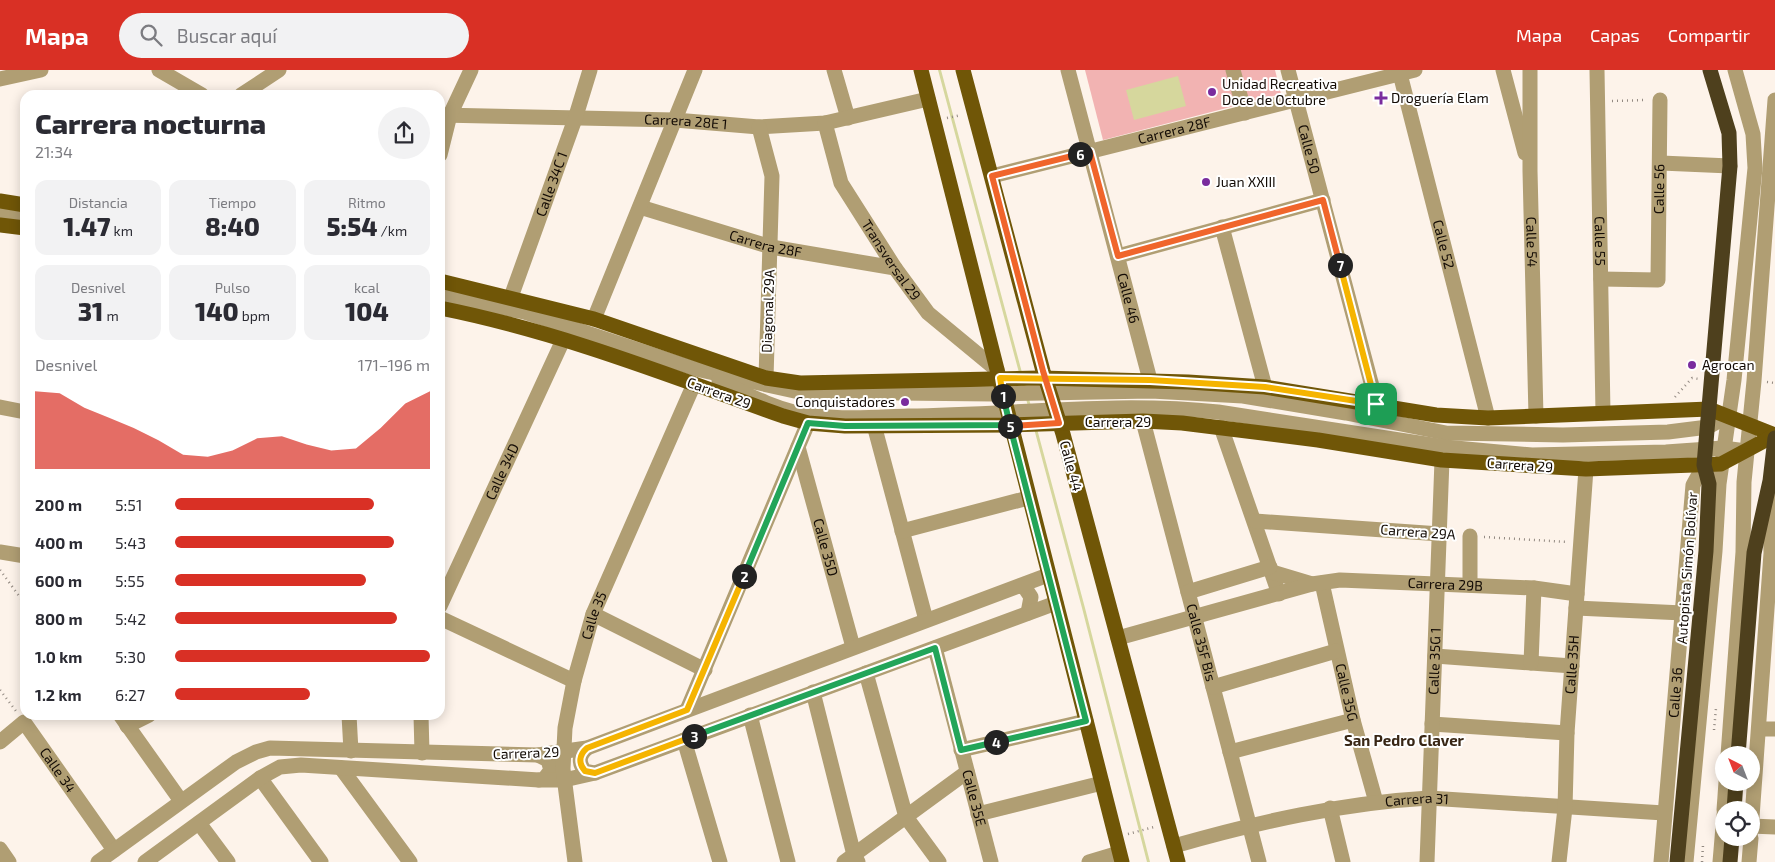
<!DOCTYPE html>
<html lang="es">
<head>
<meta charset="utf-8">
<style>
  body { margin:0; font-family:"Exo 2",sans-serif; background:#f2f2f3; color:#2b2b33; height:100vh; display:flex; flex-direction:column; font-size:19px; white-space:nowrap }
  * { box-sizing:border-box; margin:0 }
  p { font-size:16px; color:#7c7c81 }
  .icon { flex:none; width:28px; height:28px; fill:none; stroke:currentColor; stroke-width:2; stroke-linecap:round; stroke-linejoin:round }
  .map { position:relative; flex:1; overflow:hidden }
  .drawer { position:absolute; left:20px; top:20px; width:425px; height:630px; display:flex; flex-direction:column; background:#fff; border-radius:15px; box-shadow:0 2px 12px #0003 }
  .drawer>* { flex:none }
  .needle { width:32px; rotate:318deg }
  .fabs { position:absolute; left:1715px; top:676px; display:grid; gap:10px }
  .fabs a { display:grid; place-items:center; width:45px; height:45px; border-radius:50%; background:#fff; box-shadow:0 2px 12px #0003; font-size:25px }
  .pin { position:absolute; display:grid; place-items:center; width:42px; height:42px; color:#fff; margin:-21px; border-radius:10px; box-shadow:0 2px 8px #0006 }
  .km { position:absolute; width:25px; height:25px; margin:-12px; border-radius:50%; background:#222; color:#fff; font-size:14px; line-height:25px; text-align:center }
  .round { display:grid; place-items:center; flex:none; width:52px; height:52px; border-radius:26px; background:#f2f2f3 }
  .head { display:flex; align-items:center; justify-content:space-between; height:85px; padding:0 15px }
  h1 { font-size:28px; font-weight:800; line-height:38px }
  .metrics { display:grid; grid-template-columns:repeat(3,1fr); gap:8px; height:85px; padding:5px 15px }
  .metrics div { display:grid; align-content:center; border-radius:12px; background:#f2f2f3; text-align:center }
  .metrics b { font-size:25px; font-weight:800 }
  .metrics small { font-size:14px; font-weight:400 }
  .metrics p { font-size:14px }
  .chart { height:140px; padding:10px 15px }
  .chart p { display:flex; justify-content:space-between }
  .chart svg { width:100%; height:90px; margin-top:5px; fill:#d93025; opacity:.7 }
  ul { padding:0 15px; list-style:none; font-size:16px }
  li { display:grid; grid-template-columns:80px 60px 1fr; align-items:center; height:38px }
  li i { height:12px; border-radius:6px; background:#d93025 }
  header { display:flex; align-items:center; gap:30px; box-sizing:border-box; height:70px; padding:0 25px; background:#d93025; color:#fff }
  header strong { font-size:24px }
  nav { display:flex; gap:28px; margin-inline-start:auto; font-size:18px }
  .search { width:350px; height:45px; background:#f2f2f3; display:flex; align-items:center; gap:12px; box-sizing:border-box; padding:0 18px; border-radius:28px; color:#7c7c81; font-size:19px }
  .map>svg:first-child { display:block }
</style>
</head>
<body>
<header>
<strong>Mapa</strong>
<div class="search"><svg class="icon" aria-label="search" viewBox="0 0 24 24"><circle cx="10" cy="10" r="6"/><path d="M15 15l6 6"/></svg>Buscar aquí</div>
<nav><a>Mapa</a><a>Capas</a><a>Compartir</a></nav>
</header>
<div class="map">
<svg width="1775" height="792" viewBox="0 0 1775 792">
  <rect width="100%" height="100%" fill="#fdf3ea"/>
  <polygon fill="#f2b3b2" points="1085,0 1275,0 1281,24 1103,70"/>
  <g fill="#d6d79d">
    <polygon points="938,0 941,0 1085,538 1150,792 1147,792 1082,538"/>
    <polygon points="1178,6 1186,36 1134,50 1126,20"/>
  </g>
  <g fill="none" stroke-linecap="round" stroke-linejoin="round">
    <g stroke="#928981" stroke-width="2.5" stroke-dasharray="1 4" stroke-linecap="butt">
      <polyline points="1612,31 1646,30"/>
      <polyline points="947,48 961,45"/>
      <polyline points="1767,312 1775,313"/>
      <polyline points="1675,327 1692,308 1699,309"/>
      <polyline points="1484,467 1568,472"/>
      <polyline points="0,500 25,534"/>
      <polyline points="0,620 16,641"/>
      <polyline points="1714,660 1716,638"/>
      <polyline points="1128,764 1154,757"/>
      <polyline points="1702,792 1703,775"/>
    </g>
    <g stroke="#b09e73" stroke-width="15">
      <polyline points="159,0 202,25"/>
      <polyline points="834,0 848,48"/>
      <path id="s1" d="M 1068,0 L 1150,310"/>
      <polyline points="1233,0 1245,43"/>
      <path id="s2" d="M 1288,0 L 1377,335"/>
      <path id="s3" d="M 1399,0 L 1488,348"/>
      <polyline points="1503,0 1525,83"/>
      <path id="s4" d="M 1530,0 L 1530,101 L 1536,346"/>
      <path id="s5" d="M 1597,0 L 1603,343"/>
      <polyline points="0,9 41,0"/>
      <polyline points="241,25 279,0"/>
      <path id="s6" d="M 440,45 L 675,50 L 759,57 L 825,53 L 928,29"/>
      <path id="s7" d="M 825,53 L 841,113 L 895,198 L 928,243 L 997,300"/>
      <polyline points="759,57 772,106 766,308"/>
      <polyline points="440,85 450,45 471,0"/>
      <polyline points="1661,93 1730,96"/>
      <path id="s8" d="M 992,106 L 1415,0"/>
      <path id="s9" d="M 640,137 L 771,177 L 895,198"/>
      <polyline points="0,145 25,148"/>
      <polyline points="1222,157 1265,317"/>
      <polyline points="1118,186 1323,130"/>
      <path id="s10" d="M 1601,209 L 1658,210 L 1660,30"/>
      <polyline points="440,225 524,242 696,299 799,322 993,324 1151,321 1243,326 1346,343 1446,363 1563,365 1668,362 1708,357 1728,346"/>
      <path id="s11" d="M 511,227 L 575,49 L 590,0"/>
      <polyline points="594,249 695,0"/>
      <path d="M 719,310 C 749,326 783,343 817,346 C 847,350 878,347 908,346 C 1011,345 1115,331 1218,342 L 1445,377 L 1532,385 L 1666,382 L 1723,378 L 1746,381"/>
      <polyline points="0,337 25,342"/>
      <path id="s12" d="M 1143,351 L 1259,792"/>
      <polyline points="874,355 926,550"/>
      <polyline points="1221,357 1279,524"/>
      <path id="s13" d="M 798,377 L 853,577"/>
      <polyline points="1255,451 1440,464"/>
      <polyline points="902,461 1028,428"/>
      <polyline points="0,482 25,486"/>
      <polyline points="1272,502 1312,514"/>
      <path id="s14" d="M 1322,513 L 1353,650 L 1376,732"/>
      <polyline points="1470,515 1470,466"/>
      <polyline points="1020,516 1025,518 1031,527 1028,543"/>
      <polyline points="1188,522 1270,497"/>
      <path id="s15" d="M 440,536 L 564,268"/>
      <polyline points="1576,538 1683,543"/>
      <polyline points="593,544 705,600"/>
      <polyline points="440,548 574,611"/>
      <path id="s16" d="M 1118,568 L 1312,514 L 1340,510 L 1534,518 L 1577,524"/>
      <path id="s17" d="M 935,578 L 991,792"/>
      <polyline points="1435,586 1572,596"/>
      <polyline points="1531,593 1534,518"/>
      <polyline points="866,603 906,747 939,792"/>
      <polyline points="1213,617 1336,581"/>
      <polyline points="813,622 854,785 858,792"/>
      <polyline points="687,640 808,353"/>
      <polyline points="120,645 181,731"/>
      <polyline points="349,645 351,681"/>
      <polyline points="421,645 422,683"/>
      <polyline points="750,645 788,792"/>
      <polyline points="1432,654 1567,663"/>
      <polyline points="127,656 149,645"/>
      <polyline points="1759,659 1775,659"/>
      <polyline points="684,670 720,792"/>
      <path id="s18" d="M 0,672 L 24,652 L 114,780"/>
      <path d="M 587,678 C 579,685 578,693 585,701 L 595,703"/>
      <polyline points="961,680 1086,651"/>
      <polyline points="1230,682 1353,650"/>
      <polyline points="538,685 548,690 551,700 544,709 539,710"/>
      <polyline points="1728,685 1743,482 1744,412 1754,311 1775,30"/>
      <polyline points="341,698 410,792"/>
      <polyline points="260,708 321,792"/>
      <polyline points="1330,738 1343,792"/>
      <polyline points="1724,740 1726,712"/>
      <polyline points="978,744 1102,713"/>
      <polyline points="199,753 228,792"/>
      <polyline points="1751,756 1775,757"/>
      <polyline points="1751,761 1771,483 1770,423"/>
      <path id="s19" d="M 1174,776 C 1258,752 1342,733 1429,728 L 1664,743"/>
      <polyline points="0,779 9,792"/>
      <polyline points="98,792 236,692 256,682 270,678 538,685 587,678 1048,505"/>
      <polyline points="145,792 260,708 280,697 301,695 539,710 564,710 595,703 1056,533"/>
      <path id="s20" d="M 575,792 L 563,699 L 565,658 L 574,611 L 593,544 L 694,314"/>
      <polyline points="844,792 967,702"/>
      <polyline points="1089,792 1119,783"/>
      <path id="s21" d="M 1427,792 L 1442,390"/>
      <path id="s22" d="M 1559,792 L 1565,738 L 1567,663 L 1586,399"/>
      <path id="s23" d="M 1661,792 L 1693,415 L 1704,395"/>
      <polyline points="1686,792 1715,481 1719,414 1734,310 1755,98 1753,64 1735,0"/>
      <polyline points="1720,792 1724,745"/>
      <polyline points="1749,792 1751,768"/>
    </g>
    <g stroke="#705607" stroke-width="15">
      <polyline points="921,0 1122,792"/>
      <polyline points="963,0 1043,301 1063,364 1178,792"/>
      <polyline points="0,131 25,135"/>
      <polyline points="0,155 25,158"/>
      <polyline points="440,211 594,249 766,308 800,313 1040,308 1188,312 1265,317 1436,345 1488,348 1709,339 1775,365"/>
      <path d="M 440,238 C 560,262 668,305 783,346 L 808,353 L 845,356 L 1010,355 L 1143,351 L 1182,353 L 1318,370 L 1442,390 L 1586,399 L 1721,394 L 1775,365"/>
    </g>
    <g stroke="#4e401d" stroke-width="15">
      <polyline points="1738,685 1754,483 1770,411 1775,368"/>
      <polyline points="1734,740 1736,712"/>
      <polyline points="1677,792 1706,481 1709,414 1704,395 1730,96 1729,63 1710,0"/>
      <polyline points="1730,792 1732,768"/>
    </g>
  </g>
  <g fill="none" stroke-linecap="round" stroke-linejoin="round">
    <g stroke="#fff" stroke-width="10">
      <polyline id="split-1" points="1003,326 1000,308 1150,310 1265,317 1376,334"/>
    </g>
    <g stroke="#fff" stroke-width="10">
      <polyline id="split-2" points="744,506 808,353 845,356 1010,355 1003,326"/>
    </g>
    <g stroke="#fff" stroke-width="10">
      <path id="split-3" d="M 694,666 L 595,703 L 585,701 C 578,693 579,685 587,678 L 687,640 L 744,506"/>
    </g>
    <g stroke="#fff" stroke-width="10">
      <polyline id="split-4" points="694,666 935,578 961,680 996,672"/>
    </g>
    <g stroke="#fff" stroke-width="10">
      <polyline id="split-5" points="996,672 1086,651 1010,356"/>
    </g>
    <g stroke="#fff" stroke-width="10">
      <polyline id="split-6" points="1010,356 1059,353 1043,301 992,106 1080,84"/>
    </g>
    <g stroke="#fff" stroke-width="10">
      <polyline id="split-7" points="1080,84 1090,82 1118,186 1323,130 1340,195"/>
    </g>
    <g stroke="#fff" stroke-width="10">
      <polyline id="split-8" points="1340,195 1376,334"/>
    </g>
    <use href="#split-1" stroke="#f5b400" stroke-width="6"/>
    <use href="#split-2" stroke="#22a559" stroke-width="6"/>
    <use href="#split-3" stroke="#f5b400" stroke-width="6"/>
    <use href="#split-4" stroke="#22a559" stroke-width="6"/>
    <use href="#split-5" stroke="#22a559" stroke-width="6"/>
    <use href="#split-6" stroke="#f0652b" stroke-width="6"/>
    <use href="#split-7" stroke="#f0652b" stroke-width="6"/>
    <use href="#split-8" stroke="#f5b400" stroke-width="6"/>
  </g>
  <g fill="#7a2c9e" stroke="#fff" stroke-width="2">
    <circle cx="1212" cy="22" r="5"/>
    <path d="M1378.5 20.5h5v5h5v5h-5v5h-5v-5h-5v-5h5z"/>
    <circle cx="1206" cy="112" r="5"/>
    <circle cx="1692" cy="295" r="5"/>
    <circle cx="905" cy="332" r="5"/>
  </g>
  <g text-anchor="middle" stroke-width="4" stroke-linejoin="round" paint-order="stroke">
    <g font-size="14" fill="#130b05" stroke="#fff" text-anchor="start">
      <text x="1222" y="19">Unidad Recreativa<tspan x="1222" dy="16">Doce de Octubre</tspan></text>
      <text x="1391" y="33">Droguería Elam</text>
      <text x="1216" y="117">Juan XXIII</text>
      <text x="1702" y="300">Agrocan</text>
      <text x="895" y="337" text-anchor="end">Conquistadores</text>
    </g>
    <g font-size="14" fill="#130b05" stroke="#fff">
      <text dy="5" stroke="none"><textPath href="#s6" startOffset="246">Carrera 28E 1</textPath></text>
      <text dy="5" stroke="none"><textPath href="#s8" startOffset="188">Carrera 28F</textPath></text>
      <text dy="5" stroke="none"><textPath href="#s2" startOffset="82">Calle 50</textPath></text>
      <text dy="5" stroke="none"><textPath href="#s11" startOffset="120">Calle 34C 1</textPath></text>
      <text dy="5" stroke="none"><textPath href="#s10" startOffset="148">Calle 56</textPath></text>
      <text dy="5" stroke="none"><textPath href="#s5" startOffset="171">Calle 55</textPath></text>
      <text dy="5" stroke="none"><textPath href="#s9" startOffset="131">Carrera 28F</textPath></text>
      <text dy="5" stroke="none"><textPath href="#s4" startOffset="172">Calle 54</textPath></text>
      <text dy="5" stroke="none"><textPath href="#s3" startOffset="180">Calle 52</textPath></text>
      <text dy="5" stroke="none"><textPath href="#s7" startOffset="154">Transversal 29</textPath></text>
      <text dy="5" stroke="none"><textPath href="#s1" startOffset="236">Calle 46</textPath></text>
      <text transform="translate(768 241) rotate(-88)" y="5">Diagonal 29A</text>
      <text transform="translate(719 323) rotate(20)" y="5">Carrera 29</text>
      <text x="1118" y="357">Carrera 29</text>
      <text transform="translate(1520 395) rotate(4)" y="5">Carrera 29</text>
      <text transform="translate(1071 396) rotate(75)" y="5">Calle 44</text>
      <text dy="5" stroke="none"><textPath href="#s15" startOffset="148">Calle 34D</textPath></text>
      <text transform="translate(1418 462) rotate(4)" y="5">Carrera 29A</text>
      <text dy="5" stroke="none"><textPath href="#s13" startOffset="104">Calle 35D</textPath></text>
      <text transform="translate(1687 498) rotate(-86)" y="5">Autopista Simón Bolívar</text>
      <text dy="5" stroke="none"><textPath href="#s16" startOffset="335">Carrera 29B</textPath></text>
      <text dy="5" stroke="none"><textPath href="#s20" startOffset="251">Calle 35</textPath></text>
      <text dy="5" stroke="none"><textPath href="#s12" startOffset="229">Calle 35F Bis</textPath></text>
      <text dy="5" stroke="none"><textPath href="#s21" startOffset="201">Calle 35G 1</textPath></text>
      <text dy="5" stroke="none"><textPath href="#s22" startOffset="198">Calle 35H</textPath></text>
      <text dy="5" stroke="none"><textPath href="#s23" startOffset="170">Calle 36</textPath></text>
      <text dy="5" stroke="none"><textPath href="#s14" startOffset="112">Calle 35G</textPath></text>
      <text transform="translate(526 683) rotate(-2)" y="5">Carrera 29</text>
      <text dy="5" stroke="none"><textPath href="#s18" startOffset="90">Calle 34</textPath></text>
      <text dy="5" stroke="none"><textPath href="#s17" startOffset="155">Calle 35E</textPath></text>
      <text dy="5" stroke="none"><textPath href="#s19" startOffset="248">Carrera 31</textPath></text>
    </g>
    <g font-size="15" font-weight="bold" fill="#382615" stroke="#fff">
      <text x="1404" y="676">San Pedro Claver</text>
    </g>
  </g>
</svg>
<div class="fabs">
<a><svg class="needle" viewBox="-14 -14 28 28"><path d="M0-13l5 13h-10z" fill="#e53935"/><path d="M0 13l5-13h-10z" fill="#7c7c81"/></svg></a>
<a><svg class="icon" aria-label="locate" viewBox="0 0 24 24"><circle cx="12" cy="12" r="6"/><path d="M12 2v4M12 18v4M2 12h4M18 12h4"/></svg></a>
</div>
<div class="pin" style="left:1376px;top:334px;background:#1e9e55"><svg class="icon" aria-label="arrive" viewBox="0 0 24 24"><path d="M6 21V4h12l-3 4 3 4H6"/></svg></div>
<b class="km" style="left:1003px;top:326px">1</b>
<b class="km" style="left:744px;top:506px">2</b>
<b class="km" style="left:694px;top:666px">3</b>
<b class="km" style="left:996px;top:672px">4</b>
<b class="km" style="left:1010px;top:356px">5</b>
<b class="km" style="left:1080px;top:84px">6</b>
<b class="km" style="left:1340px;top:195px">7</b>
<section class="drawer">
<div class="head"><div><h1>Carrera nocturna</h1><p>21:34</p></div><a class="round"><svg class="icon" aria-label="share" viewBox="0 0 24 24"><path d="M12 15V3M7 8l5-5 5 5M5 13v7h14v-7"/></svg></a></div>
<div class="metrics">
<div><p>Distancia</p><b>1.47<small> km</small></b></div>
<div><p>Tiempo</p><b>8:40</b></div>
<div><p>Ritmo</p><b>5:54<small> /km</small></b></div>
</div>
<div class="metrics">
<div><p>Desnivel</p><b>31<small> m</small></b></div>
<div><p>Pulso</p><b>140<small> bpm</small></b></div>
<div><p>kcal</p><b>104</b></div>
</div>
<div class="chart"><p><span>Desnivel</span>171–196 m</p>
<svg viewBox="0 0 160 44" preserveAspectRatio="none"><path d="M0 44V6L10 7L20 14L30 19L40 24L50 30L60 37L70 38L80 35L90 29L100 28L110 32L120 35L130 34L140 24L150 12L160 6V44z"/></svg>
</div>
<ul>
<li><b>200 m</b>5:51<i style="width:78%"></i></li>
<li><b>400 m</b>5:43<i style="width:86%"></i></li>
<li><b>600 m</b>5:55<i style="width:75%"></i></li>
<li><b>800 m</b>5:42<i style="width:87%"></i></li>
<li><b>1.0 km</b>5:30<i style="width:100%"></i></li>
<li><b>1.2 km</b>6:27<i style="width:53%"></i></li>
</ul>
</section>
</div>
</body>
</html>
